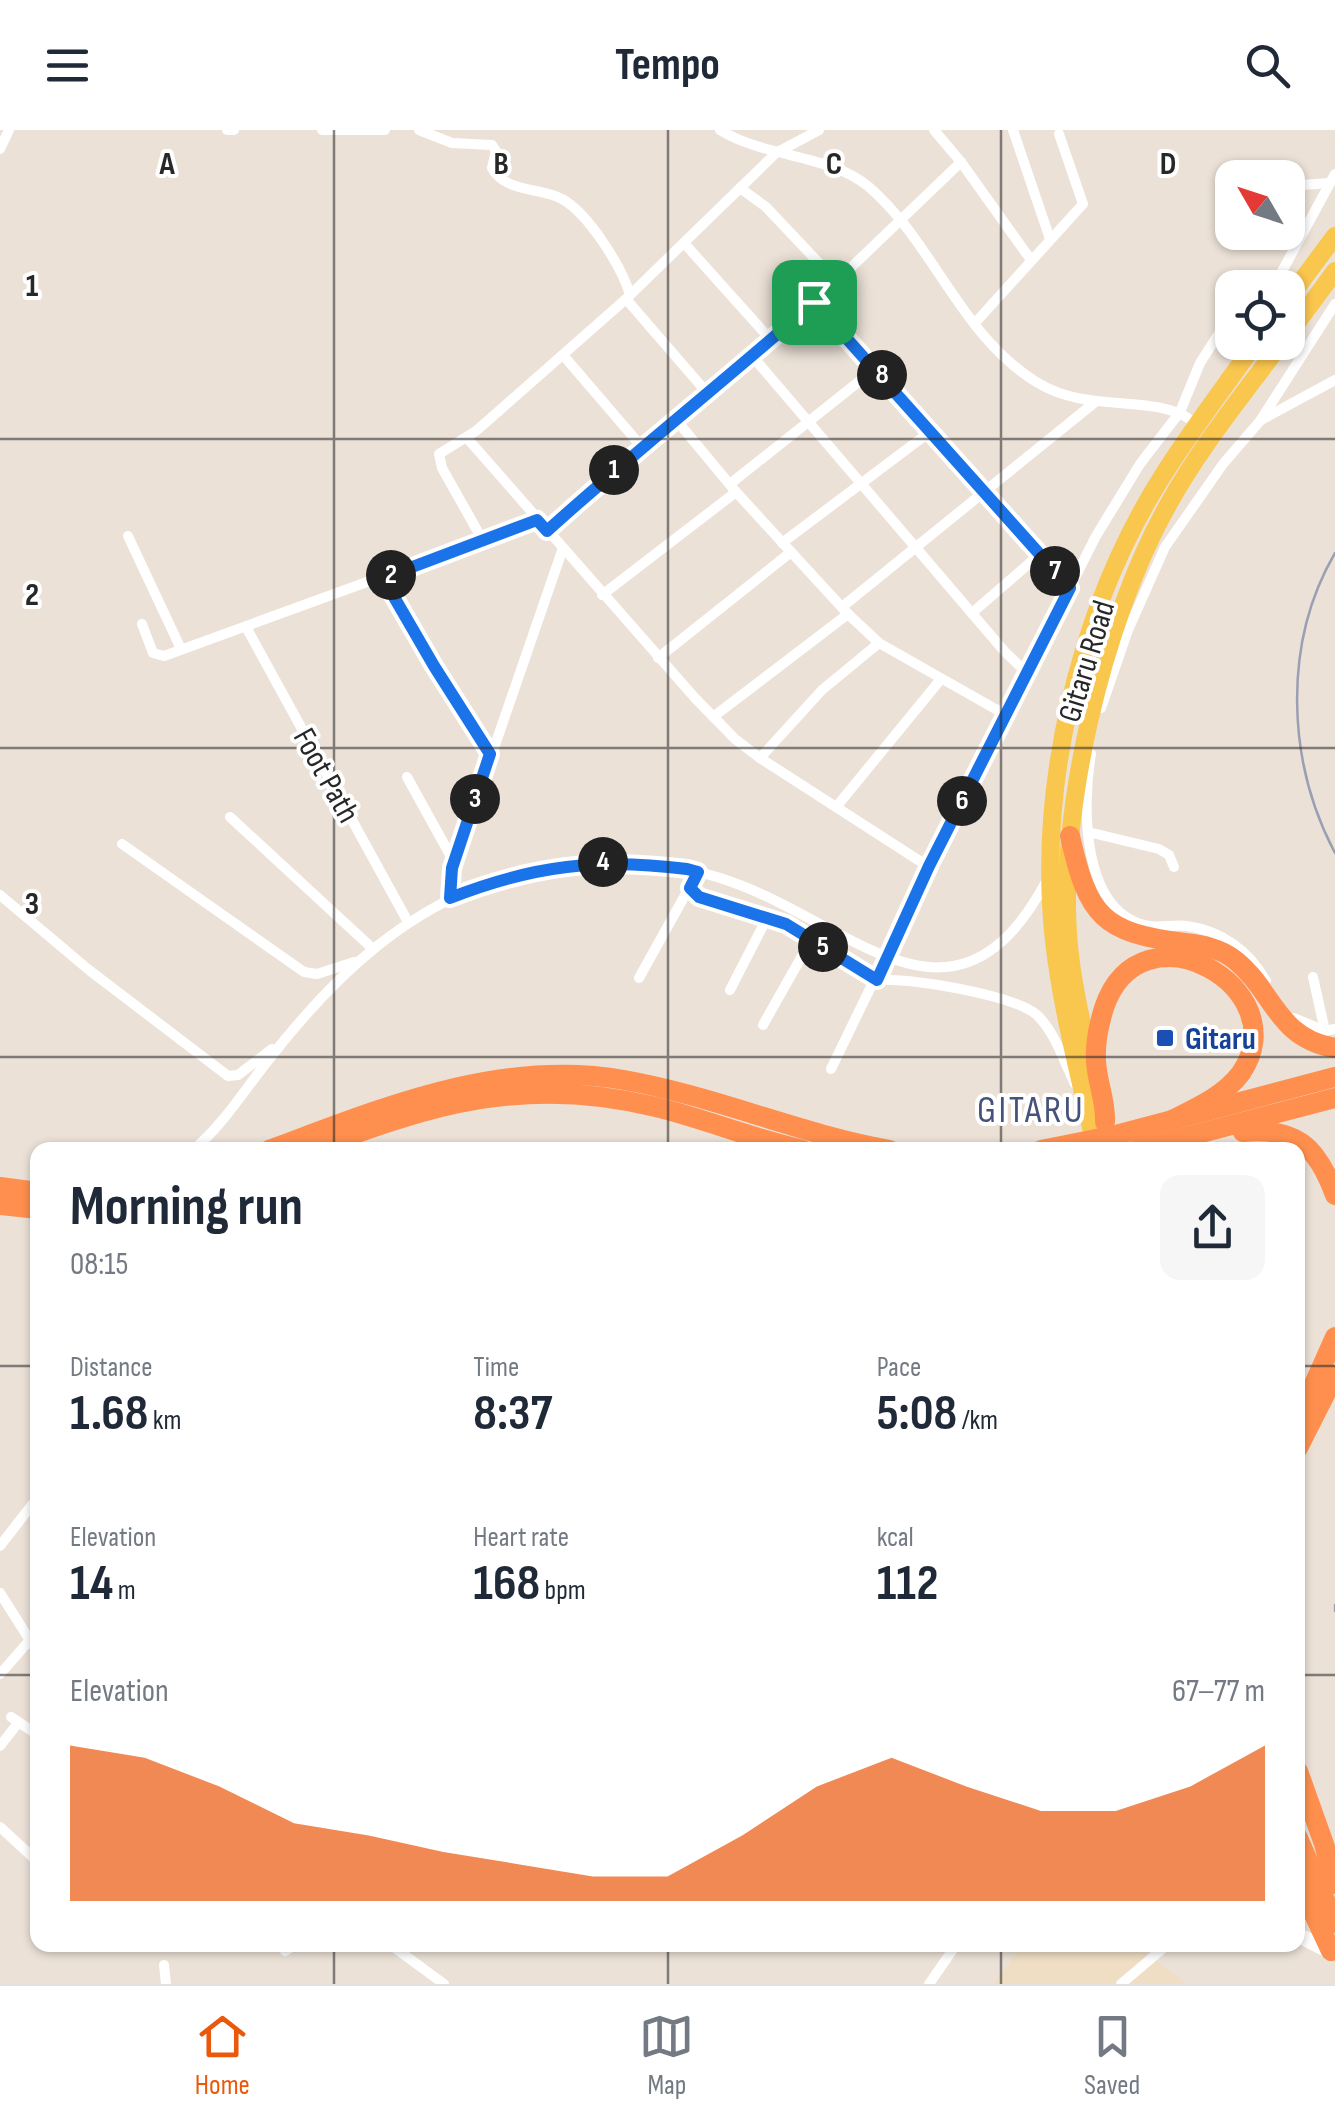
<!DOCTYPE html>
<html lang="en">
<head>
<meta charset="utf-8">
<style>
  body { margin:0; font-family:"Sofia Sans Condensed",sans-serif; background:#f6f6f7; color:#1f2937; height:100vh; display:flex; flex-direction:column; font-size:38px; white-space:nowrap }
  * { box-sizing:border-box; margin:0 }
  p { font-size:32px; color:#747a83 }
  .icon { flex:none; width:55px; height:55px; fill:none; stroke:currentColor; stroke-width:2; stroke-linecap:round; stroke-linejoin:round }
  .map { position:relative; flex:1; overflow:hidden }
  .panel { position:absolute; left:30px; top:1012px; width:1275px; height:810px; display:flex; flex-direction:column; background:#fff; border-radius:20px; box-shadow:0 2px 8px #0004 }
  .panel>* { flex:none }
  .needle { width:65px; rotate:309deg }
  .tools { position:absolute; left:1215px; top:30px; display:grid; gap:20px }
  .tools a { display:grid; place-items:center; width:90px; height:90px; border-radius:20px; background:#fff; box-shadow:0 2px 8px #0004; font-size:50px }
  .pin { position:absolute; display:grid; place-items:center; width:85px; height:85px; color:#fff; margin:-42px; border-radius:20px; box-shadow:0 5px 15px #0006 }
  .km { position:absolute; width:50px; height:50px; margin:-25px; border-radius:50%; background:#222; color:#fff; font-size:28px; line-height:50px; text-align:center }
  .round { display:grid; place-items:center; flex:none; width:105px; height:105px; border-radius:20px; background:#f6f6f7 }
  .head { display:flex; align-items:center; justify-content:space-between; height:170px; padding:0 40px }
  h1 { font-size:55px; font-weight:700; line-height:75px }
  .figures { display:grid; grid-template-columns:repeat(3,1fr); gap:15px; height:170px; padding:10px 40px }
  .figures div { display:grid; align-content:center }
  .figures b { font-size:50px; font-weight:700 }
  .figures small { font-size:28px; font-weight:400 }
  .figures p { font-size:28px }
  .chart { height:280px; padding:20px 40px }
  .chart p { display:flex; justify-content:space-between }
  .chart svg { width:100%; height:180px; margin-top:10px; fill:#ea580c; opacity:.7 }
  header { display:flex; justify-content:space-between; align-items:center; height:130px; padding:0 40px; background:#fff; font-size:45px; font-weight:700 }
  .tabs { display:flex; justify-content:space-around; align-items:center; height:140px; border-top:2px solid #e0e1e3; background:#fff; font-size:28px; color:#747a83 }
  .tabs a { display:grid; justify-items:center; gap:5px }
  .tabs .active { color:#ea580c }
  .map>svg:first-child { display:block }
</style>
</head>
<body>
<header><svg class="icon" aria-label="menu" viewBox="0 0 24 24"><path d="M4 6h16M4 12h16M4 18h16"/></svg>Tempo<svg class="icon" aria-label="search" viewBox="0 0 24 24"><circle cx="10" cy="10" r="6"/><path d="M15 15l6 6"/></svg></header>
<div class="map">
<svg width="1335" height="1854" viewBox="0 0 1335 1854">
  <rect width="100%" height="100%" fill="#ebe1d7"/>
  <polygon fill="#efdec4" points="1022,1815 1135,1815 1187,1854 994,1854"/>
  <g fill="none" stroke-linecap="round" stroke-linejoin="round">
    <g stroke="#fff" stroke-width="10">
      <polyline points="227,0 234,0"/>
      <polyline points="322,0 385,0"/>
      <path d="M 419,0 L 452,13 L 492,15 L 496,21 L 492,38 C 506,63 540,57 562,69 C 588,83 622,137 630,165"/>
      <path d="M 720,0 C 765,28 830,24 869,57 C 934,113 961,207 1038,253 C 1089,284 1152,263 1191,290"/>
      <polyline points="934,0 961,32 1031,130"/>
      <polyline points="1013,0 1050,109"/>
      <polyline points="0,19 9,0"/>
      <polyline points="1288,56 1329,53"/>
      <polyline points="740,58 766,77 836,151"/>
      <polyline points="1228,60 1232,60"/>
      <polyline points="684,113 771,210"/>
      <polyline points="1273,158 1335,44"/>
      <polyline points="626,169 709,265"/>
      <polyline points="815,172 1070,459"/>
      <polyline points="975,193 1083,74 1059,4"/>
      <polyline points="563,225 641,316"/>
      <polyline points="753,227 1005,522 1027,543"/>
      <polyline points="1261,290 1335,250"/>
      <polyline points="677,291 736,362 848,484 879,513 1006,585"/>
      <polyline points="467,308 695,568 735,609 760,628 929,737"/>
      <polyline points="730,354 876,238"/>
      <polyline points="547,401 641,316 677,291 815,172 961,32"/>
      <polyline points="128,406 181,519"/>
      <polyline points="482,409 442,338 439,324 476,301 626,169 776,23 819,0"/>
      <polyline points="782,413 931,301"/>
      <polyline points="383,448 434,536 490,624"/>
      <polyline points="602,465 736,362"/>
      <polyline points="842,477 1094,273"/>
      <polyline points="972,483 1040,424"/>
      <polyline points="142,494 153,523 164,526 537,390"/>
      <polyline points="246,497 408,792"/>
      <polyline points="658,528 791,422"/>
      <polyline points="1101,578 1128,500 1165,417 1223,334 1260,291 1335,174"/>
      <polyline points="713,587 848,484"/>
      <path d="M 1091,624 C 1082,676 1081,784 1149,796 C 1161,798 1175,794 1187,796 C 1222,801 1249,821 1266,851"/>
      <polyline points="760,628 822,560 879,513"/>
      <polyline points="407,647 454,732"/>
      <polyline points="837,676 941,549"/>
      <polyline points="230,687 372,818"/>
      <polyline points="1088,702 1159,719 1169,725 1174,737"/>
      <polyline points="122,714 304,842 317,844 354,832"/>
      <path d="M 697,742 L 689,758 L 699,767 L 785,794 L 877,850 C 908,847 1014,865 1037,885 C 1055,902 1064,932 1075,954"/>
      <polyline points="0,765 89,840 228,946 238,945 272,919"/>
      <polyline points="450,769 453,737 563,418"/>
      <polyline points="1313,847 1325,901"/>
      <polyline points="639,848 689,758"/>
      <polyline points="730,860 767,788"/>
      <polyline points="1294,888 1325,901 1335,899"/>
      <polyline points="763,895 811,810"/>
      <polyline points="831,939 929,737 1096,406 1140,334 1180,282 1200,233 1232,183"/>
      <path d="M 193,1020 C 224,994 245,959 270,928 C 335,845 409,774 513,745 C 583,727 661,727 729,751 C 852,793 956,924 1048,748"/>
      <polyline points="0,1416 38,1367"/>
      <polyline points="0,1463 38,1523"/>
      <polyline points="0,1544 30,1510"/>
      <polyline points="11,1587 38,1605"/>
      <polyline points="0,1616 18,1593"/>
      <polyline points="0,1697 38,1732"/>
      <polyline points="391,1815 444,1854"/>
      <polyline points="285,1821 295,1815"/>
      <polyline points="164,1835 166,1854"/>
      <polyline points="929,1854 956,1815"/>
      <polyline points="1121,1854 1167,1815"/>
    </g>
    <polyline stroke="#fff" stroke-width="15" points="1298,1805 1331,1822"/>
    <g stroke="#f9c64e" stroke-width="18">
      <polyline points="1288,169 1335,106"/>
      <polyline points="1288,205 1335,141"/>
      <path d="M 1092,937 C 1083,900 1074,862 1070,825 C 1054,693 1103,490 1168,375 C 1200,317 1243,265 1282,212"/>
      <path d="M 1096,1020 C 1081,950 1062,882 1054,811 C 1037,658 1079,480 1160,350 C 1189,303 1224,258 1256,212"/>
    </g>
    <g stroke="#ff8f4e" stroke-width="20">
      <path d="M 1070,706 C 1088,786 1102,803 1185,813 C 1202,815 1220,818 1235,830 C 1274,861 1276,908 1335,918"/>
      <path d="M 1105,992 C 1106,971 1097,952 1096,931 C 1095,914 1099,894 1104,878 C 1141,768 1299,859 1241,943 C 1224,966 1196,978 1172,990"/>
      <path d="M 1243,1002 C 1296,997 1317,1016 1335,1065"/>
      <path d="M 269,1020 C 383,978 499,928 624,950 C 715,966 799,1004 890,1020"/>
      <path d="M 311,1020 C 431,974 526,945 656,977 C 705,989 753,1009 803,1020"/>
      <polyline points="1041,1020 1116,1005 1335,947"/>
      <polyline points="1136,1020 1335,968"/>
      <polyline points="0,1057 38,1062"/>
      <polyline points="0,1075 38,1079"/>
      <polyline points="1298,1290 1335,1207"/>
      <polyline points="1298,1318 1335,1245"/>
      <polyline points="1298,1641 1324,1714 1335,1754"/>
      <polyline points="1298,1708 1335,1793"/>
      <polyline points="1298,1739 1305,1765 1331,1821"/>
    </g>
    <g stroke="#9a9fb3" stroke-width="2.5">
      <path d="M 1335,423 C 1282,514 1287,632 1335,723"/>
      <polyline points="1335,1475 1335,1481"/>
    </g>
  </g>
  <g fill="none" stroke-linecap="round" stroke-linejoin="round">
    <g stroke="#fff" stroke-width="20">
      <path id="route" d="M 814,172 L 1070,458 L 929,736 L 877,850 L 786,794 L 699,767 L 690,758 L 698,742 L 687,739 C 598,728 534,735 450,768 L 452,738 L 490,624 L 434,536 L 383,448 L 537,390 L 547,401 C 634,322 726,250 814,172 Z"/>
    </g>
    <use href="#route" stroke="#1a73e8" stroke-width="12"/>
  </g>
  <path fill="none" stroke="#272727" stroke-width="2.5" stroke-opacity="0.55" d="M 334,0 L 334,1020M 668,0 L 668,1020M 1001,0 L 1001,1020M 0,309 L 1335,309M 0,618 L 1335,618M 0,927 L 1335,927M 0,1236 L 38,1236M 1298,1236 L 1335,1236M 0,1545 L 38,1545M 1298,1545 L 1335,1545M 334,1815 L 334,1854M 668,1815 L 668,1854M 1001,1815 L 1001,1854"/>
  <rect fill="#1a4fb4" stroke="#fff" stroke-width="4" x="1155" y="898" width="20" height="20" rx="5"/>
  <g text-anchor="middle" stroke-width="8" stroke-linejoin="round" paint-order="stroke">
    <g font-size="32" fill="#272727" stroke="#fff">
      <text transform="translate(1086 531) rotate(-73)" y="11">Gitaru Road</text>
      <text transform="translate(327 645) rotate(61)" y="11">Foot Path</text>
    </g>
    <g font-size="32" font-weight="bold" fill="#164399" stroke="#fff" text-anchor="start">
      <text x="1185" y="919">Gitaru</text>
    </g>
    <g font-size="38" letter-spacing="2.5" fill="#45527a" stroke="#fff">
      <text x="1031" y="992">GITARU</text>
    </g>
  </g>
  <g font-size="32" text-anchor="middle" font-weight="bold" fill="#272727" stroke="#fff" stroke-width="8" stroke-linejoin="round" paint-order="stroke">
    <text x="167" y="44">A</text>
    <text x="501" y="44">B</text>
    <text x="834" y="44">C</text>
    <text x="1168" y="44">D</text>
    <text x="32" y="166">1</text>
    <text x="32" y="475">2</text>
    <text x="32" y="784">3</text>
  </g>
</svg>
<div class="tools">
<a><svg class="needle" viewBox="-14 -14 28 28"><path d="M0-13l5 13h-10z" fill="#e53935"/><path d="M0 13l5-13h-10z" fill="#747a83"/></svg></a>
<a><svg class="icon" aria-label="locate" viewBox="0 0 24 24"><circle cx="12" cy="12" r="6"/><path d="M12 2v4M12 18v4M2 12h4M18 12h4"/></svg></a>
</div>
<div class="pin" style="left:814px;top:172px;background:#1e9e55"><svg class="icon" aria-label="arrive" viewBox="0 0 24 24"><path d="M6 21V4h12l-3 4 3 4H6"/></svg></div>
<b class="km" style="left:614px;top:340px">1</b>
<b class="km" style="left:391px;top:445px">2</b>
<b class="km" style="left:475px;top:669px">3</b>
<b class="km" style="left:603px;top:732px">4</b>
<b class="km" style="left:823px;top:817px">5</b>
<b class="km" style="left:962px;top:671px">6</b>
<b class="km" style="left:1055px;top:441px">7</b>
<b class="km" style="left:882px;top:245px">8</b>
<section class="panel">
<div class="head"><div><h1>Morning run</h1><p>08:15</p></div><a class="round"><svg class="icon" aria-label="share" viewBox="0 0 24 24"><path d="M12 15V3M7 8l5-5 5 5M5 13v7h14v-7"/></svg></a></div>
<div class="figures">
<div><p>Distance</p><b>1.68<small> km</small></b></div>
<div><p>Time</p><b>8:37</b></div>
<div><p>Pace</p><b>5:08<small> /km</small></b></div>
</div>
<div class="figures">
<div><p>Elevation</p><b>14<small> m</small></b></div>
<div><p>Heart rate</p><b>168<small> bpm</small></b></div>
<div><p>kcal</p><b>112</b></div>
</div>
<div class="chart"><p><span>Elevation</span>67–77 m</p>
<svg viewBox="0 0 160 44" preserveAspectRatio="none"><path d="M0 44V6L10 9L20 16L30 25L40 28L50 32L60 35L70 38L80 38L90 28L100 16L110 9L120 16L130 22L140 22L150 16L160 6V44z"/></svg>
</div>
</section>
</div>
<nav class="tabs">
<a class="active"><svg class="icon" aria-label="home" viewBox="0 0 24 24"><path d="M3 11l9-7 9 7M6 9v11h12V9"/></svg>Home</a>
<a><svg class="icon" aria-label="map" viewBox="0 0 24 24"><path d="M3 6l6-2 6 2 6-2v14l-6 2-6-2-6 2zM9 4v14M15 6v14"/></svg>Map</a>
<a><svg class="icon" aria-label="saved" viewBox="0 0 24 24"><path d="M7 4h10v16l-5-4-5 4z"/></svg>Saved</a>
</nav>
</body>
</html>
